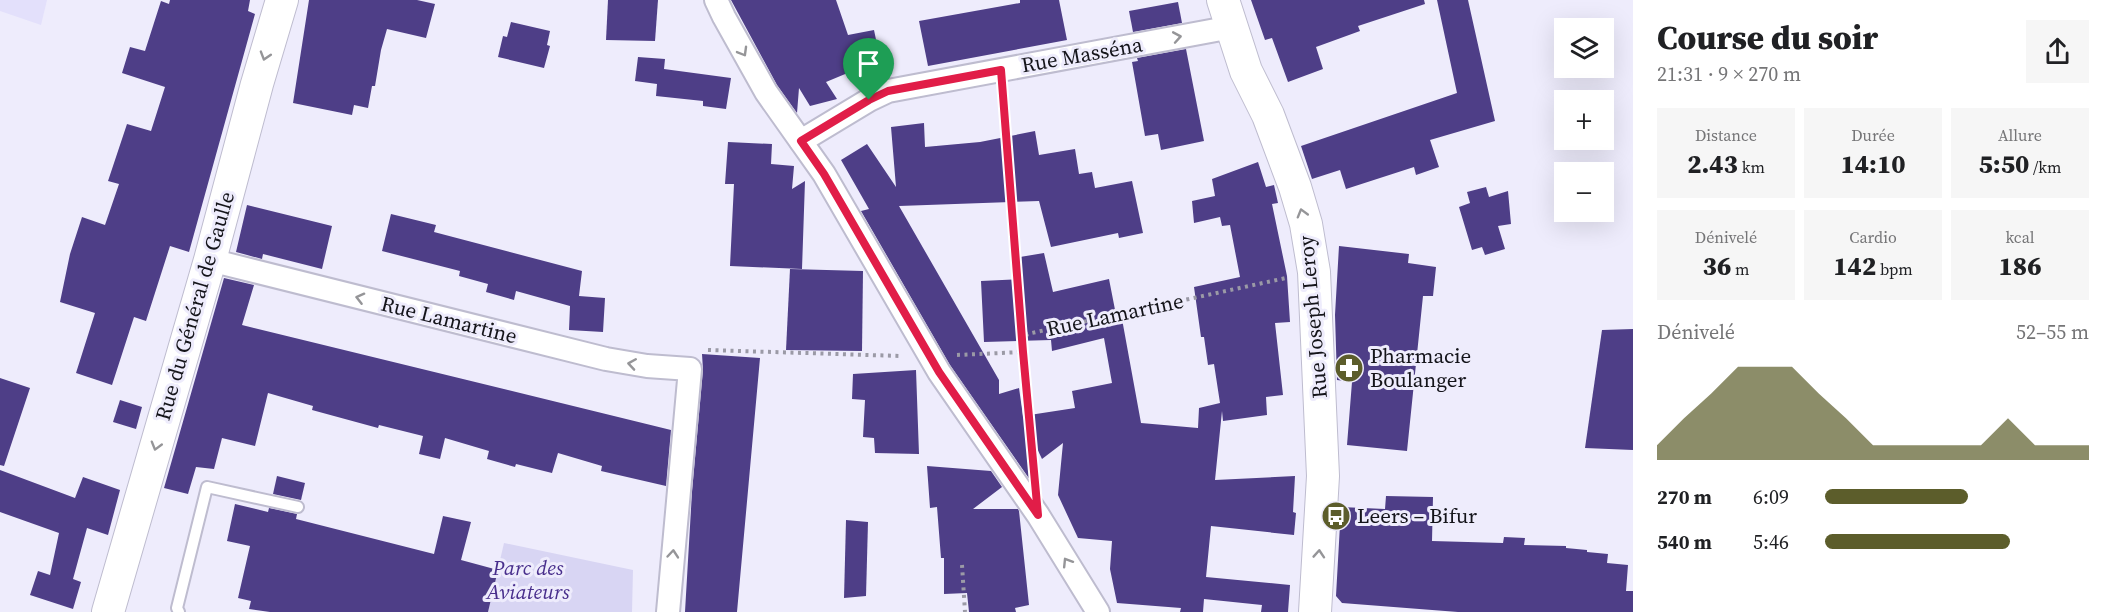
<!DOCTYPE html>
<html lang="fr">
<head>
<meta charset="utf-8">
<style>
  body { margin:0; font-family:"Source Serif 4",serif; background:#f6f6f6; color:#202124; height:100vh; display:flex; flex-direction:column; font-size:22px; white-space:nowrap }
  * { box-sizing:border-box; margin:0 }
  p { font-size:20px; color:#757577 }
  .icon { flex:none; width:33px; height:33px; fill:none; stroke:currentColor; stroke-width:2; stroke-linecap:round; stroke-linejoin:round }
  .map { position:relative; flex:1; overflow:hidden }
  .sheet { display:flex; flex-direction:column; background:#fff; width:480px }
  .sheet>* { flex:none }
  .buttons { position:absolute; left:1554px; top:18px; display:grid; gap:12px }
  .buttons a { display:grid; place-items:center; width:60px; height:60px; border-radius:0px; background:#fff; box-shadow:0 6px 24px #0002; font-size:30px }
  .pin { position:absolute; display:grid; place-items:center; width:51px; height:51px; color:#fff; margin:-62px -26px; border-radius:50% 50% 50% 0; rotate:-45deg; box-shadow:0 0 6px #0007 }
  .pin .icon { rotate:45deg }
  .round { display:grid; place-items:center; flex:none; width:63px; height:63px; border-radius:0px; background:#f6f6f6 }
  .headline { display:flex; align-items:center; justify-content:space-between; height:102px; padding:0 24px }
  h1 { font-size:33px; font-weight:800; line-height:45px }
  .figures { display:grid; grid-template-columns:repeat(3,1fr); gap:9px; height:102px; padding:6px 24px }
  .figures div { display:grid; align-content:center; border-radius:0px; background:#f6f6f6; text-align:center }
  .figures b { font-size:26px; font-weight:800 }
  .figures small { font-size:16px; font-weight:400 }
  .figures p { font-size:16px }
  .chart { height:168px; padding:12px 24px }
  .chart p { display:flex; justify-content:space-between }
  .chart svg { width:100%; height:108px; margin-top:6px; fill:#5c5d2b; opacity:.7 }
  ul { padding:0 24px; list-style:none; font-size:20px }
  li { display:grid; grid-template-columns:96px 72px 1fr; align-items:center; height:45px }
  li i { height:15px; border-radius:8px; background:#5c5d2b }
  main { display:flex; flex:1; min-height:0 }
  .map>svg:first-child { display:block }
</style>
</head>
<body>
<main>
<div class="map">
<svg width="1633" height="612" viewBox="0 0 1633 612">
  <rect width="100%" height="100%" fill="#eeecfc"/>
  <polygon fill="#e3e0fb" points="0,0 47,0 41,25 0,11"/>
  <polygon fill="#d8d5f3" points="504,543 633,570 632,612 488,612"/>
  <g fill="#4e3e87">
    <polygon points="170,0 250,0 248,11 255,14 189,252 170,246 146,321 134,317 112,385 76,373 95,313 60,302 70,254 82,217 105,225 119,184 108,181 127,124 151,131 165,87 122,73 130,47 145,51 161,1 169,4"/>
    <polygon points="309,0 417,0 435,4 426,38 387,29 381,50 375,86 372,86 368,108 354,105 352,115 293,103"/>
    <polygon points="608,0 658,0 655,41 606,40"/>
    <polygon points="731,0 836,0 848,35 874,30 879,54 846,61 850,72 826,82 837,99 810,106 799,88 797,113 777,85"/>
    <polygon points="1020,0 1059,0 1067,40 928,66 919,21 1020,3"/>
    <polygon points="1251,0 1424,0 1425,4 1358,26 1360,31 1316,47 1323,69 1288,82 1272,38 1265,40"/>
    <polygon points="1437,0 1468,0 1495,121 1430,140 1439,167 1416,175 1414,167 1346,189 1340,170 1312,179 1301,146 1457,93"/>
    <polygon points="1178,2 1182,23 1133,32 1129,11"/>
    <polygon points="511,22 550,31 547,45 550,46 544,68 498,57 503,36 507,37"/>
    <polygon points="1186,49 1204,141 1161,150 1158,134 1145,136 1132,62 1138,61 1137,58"/>
    <polygon points="638,57 665,59 664,69 731,78 726,109 703,106 703,101 656,96 657,84 635,81"/>
    <polygon points="924,123 925,147 980,142 1035,131 1039,155 1075,149 1079,174 1092,172 1095,188 1132,181 1143,233 1119,238 1118,233 1051,247 1039,201 899,206 999,380 999,394 1019,388 1023,416 1075,408 1072,391 1112,383 1104,338 1052,351 1051,340 984,342 981,281 1022,279 1020,257 1044,253 1053,292 1109,279 1117,320 1122,319 1141,423 1198,428 1199,408 1220,403 1214,364 1208,365 1204,337 1201,337 1194,287 1240,277 1230,225 1222,226 1220,217 1194,223 1192,201 1215,196 1212,179 1258,162 1266,187 1274,185 1278,203 1272,204 1287,276 1290,322 1275,323 1283,395 1266,397 1267,415 1223,421 1222,411 1215,480 1295,476 1293,512 1296,513 1294,535 1211,526 1206,577 1290,585 1288,612 1261,612 1262,605 1204,599 1203,612 1180,612 1181,608 1117,603 1110,569 1112,541 1078,538 1058,495 1063,443 1042,459 1032,438 1035,487 950,365 861,211 869,209 841,160 867,144 896,187 891,127"/>
    <polygon points="728,142 772,144 771,164 794,166 792,189 805,181 802,269 730,266 734,184 725,184"/>
    <polygon points="1486,187 1489,197 1508,191 1511,224 1498,226 1505,249 1485,255 1482,247 1472,250 1459,207 1470,203 1467,192"/>
    <polygon points="247,205 332,226 322,269 263,254 262,259 236,252"/>
    <polygon points="391,214 436,225 434,232 582,271 579,296 605,298 603,332 569,330 570,306 516,291 514,300 486,292 488,284 459,276 460,271 382,251"/>
    <polygon points="1339,246 1409,254 1408,263 1436,267 1433,296 1423,296 1407,451 1347,445 1352,382 1337,380 1335,315"/>
    <polygon points="790,269 863,271 862,351 786,350"/>
    <polygon points="224,278 254,285 242,325 671,430 666,486 601,471 602,466 558,453 552,473 516,464 515,467 487,459 489,451 445,438 440,459 419,454 423,436 379,425 378,428 312,410 313,406 268,393 255,446 222,438 214,469 196,467 188,494 164,488"/>
    <polygon points="1633,329 1633,450 1585,448 1602,330"/>
    <polygon points="702,354 760,358 737,612 685,612 692,492 703,370"/>
    <polygon points="916,370 919,454 875,453 874,438 863,437 865,400 852,399 853,374"/>
    <polygon points="0,378 30,388 4,466 0,465"/>
    <polygon points="120,400 142,407 136,429 113,422"/>
    <polygon points="927,466 991,471 1002,487 973,509 1018,509 1019,511 1029,605 1015,608 1016,612 969,612 967,593 944,594 944,558 941,558 937,507 930,508"/>
    <polygon points="0,470 75,498 83,477 120,490 108,535 87,528 73,579 81,582 73,609 30,595 38,571 50,575 59,533 0,512"/>
    <polygon points="277,476 305,483 301,500 273,494"/>
    <polygon points="1386,496 1433,497 1432,541 1503,543 1504,537 1525,538 1524,545 1566,546 1566,548 1587,550 1587,552 1608,554 1607,563 1628,565 1626,591 1633,591 1633,612 1458,612 1342,603 1336,596 1341,507 1385,509"/>
    <polygon points="235,504 268,512 269,508 297,514 296,519 434,554 443,516 471,522 461,560 498,570 488,612 270,612 249,609 251,601 238,598 250,546 227,541"/>
    <polygon points="846,520 868,522 866,596 844,598"/>
  </g>
  <g fill="none" stroke-linecap="round" stroke-linejoin="round">
    <g stroke="#bebccf" stroke-width="14">
      <polyline id="lane" points="179,612 177,608 207,487 298,507"/>
    </g>
    <g stroke="#bebccf" stroke-width="26">
      <g id="street">
        <polyline points="716,0 724,17 766,92 824,174 939,372 1038,515 1098,612"/>
        <polyline points="801,141 869,100 888,91 1232,27"/>
        <polyline points="210,260 606,359 647,366 690,369 668,612"/>
      </g>
    </g>
    <g stroke="#bebccf" stroke-width="34">
      <g id="secondary">
        <polyline points="1223,0 1246,71 1268,115 1295,187 1306,224 1314,272 1323,476 1315,612"/>
        <polyline points="108,612 210,260 257,84 282,0"/>
      </g>
    </g>
    <g stroke="#9b9aa6" stroke-width="4" stroke-dasharray="3 4.5" stroke-linecap="butt">
      <polyline points="1003,94 1033,461"/>
      <polyline points="708,350 901,356"/>
      <polyline points="957,355 1023,352 1027,334 1286,278"/>
      <polyline points="962,565 965,612"/>
    </g>
    <use href="#lane" stroke="#fff" stroke-width="10"/>
    <use href="#street" stroke="#fff" stroke-width="22"/>
    <use href="#secondary" stroke="#fff" stroke-width="32"/>
  </g>
  <defs><path id="oneway-chevron" d="M-2-3.5L2.5 0L-2 3.5" fill="none" stroke-width="1.6" stroke-linecap="round" stroke-linejoin="round" transform="scale(1.5)"/></defs>
  <g stroke="#959598">
    <use href="#oneway-chevron" transform="translate(1177 37) rotate(-10)"/>
    <use href="#oneway-chevron" transform="translate(743 52) rotate(60)"/>
    <use href="#oneway-chevron" transform="translate(265 56) rotate(107)"/>
    <use href="#oneway-chevron" transform="translate(1302 213) rotate(-106)"/>
    <use href="#oneway-chevron" transform="translate(360 298) rotate(-166)"/>
    <use href="#oneway-chevron" transform="translate(632 364) rotate(-171)"/>
    <use href="#oneway-chevron" transform="translate(156 446) rotate(106)"/>
    <use href="#oneway-chevron" transform="translate(673 554) rotate(-85)"/>
    <use href="#oneway-chevron" transform="translate(1319 554) rotate(-86)"/>
    <use href="#oneway-chevron" transform="translate(1067 562) rotate(-122)"/>
  </g>
  <g fill="none" stroke-linecap="round" stroke-linejoin="round">
    <g stroke="#fff" stroke-width="12">
      <polygon id="route" points="1001,70 1023,352 1038,515 939,372 824,174 801,141 869,100 888,91"/>
    </g>
    <use href="#route" stroke="#e11d48" stroke-width="8"/>
  </g>
  <defs>
    <g id="pharmacy-disc" transform="scale(1.5)"><circle r="9.5" fill="#5c5d2b" stroke="#eeecfc"/><path d="M-2-6h4v4h4v4h-4v4h-4v-4h-4v-4h4Z" fill="#fff"/></g>
    <g id="bus-disc" transform="scale(1.5)"><circle r="9.5" fill="#5c5d2b" stroke="#eeecfc"/><path d="M-5-6H5V4H4V6H2V4H-2V6H-4V4H-5ZM-3.5-4V0h7V-4ZM-3.5 1.2v1.5H-2V1.2ZM2 1.2v1.5H3.5V1.2Z" fill="#fff"/></g>
  </defs>
  <g fill-rule="evenodd">
    <use href="#pharmacy-disc" x="1349" y="368"/>
    <use href="#bus-disc" x="1336" y="516"/>
  </g>
  <g text-anchor="middle" stroke-width="6" stroke-linejoin="round" paint-order="stroke">
    <g font-size="21" fill="#14141a" stroke="#eeecfc">
      <text transform="translate(1082 55) rotate(-10)" y="7">Rue Masséna</text>
      <text transform="translate(195 306) rotate(-74)" y="7">Rue du Général de Gaulle</text>
      <text transform="translate(1115 315) rotate(-12)" y="7">Rue Lamartine</text>
      <text transform="translate(1313 317) rotate(-95)" y="7">Rue Joseph Leroy</text>
      <text transform="translate(449 320) rotate(14)" y="7">Rue Lamartine</text>
    </g>
    <g font-size="21" fill="#14141a" stroke="#eeecfc" text-anchor="start">
      <text x="1370" y="363">Pharmacie<tspan x="1370" dy="24">Boulanger</tspan></text>
      <text x="1357" y="523">Leers – Bifur</text>
    </g>
    <g font-size="21" font-style="italic" fill="#482e8c" stroke="#eeecfc">
      <text x="528" y="575">Parc des<tspan x="528" dy="24">Aviateurs</tspan></text>
    </g>
  </g>
</svg>
<div class="buttons">
<a><svg class="icon" aria-label="layers" viewBox="0 0 24 24"><path d="M12 4l9 5-9 5-9-5zM3 14l9 5 9-5"/></svg></a>
<a>+</a>
<a>−</a>
</div>
<div class="pin" style="left:869px;top:100px;background:#1e9e55"><svg class="icon" aria-label="arrive" viewBox="0 0 24 24"><path d="M6 21V4h12l-3 4 3 4H6"/></svg></div>
</div>
<section class="sheet">
<div class="headline"><div><h1>Course du soir</h1><p>21:31 · 9 × 270 m</p></div><a class="round"><svg class="icon" aria-label="share" viewBox="0 0 24 24"><path d="M12 15V3M7 8l5-5 5 5M5 13v7h14v-7"/></svg></a></div>
<div class="figures">
<div><p>Distance</p><b>2.43<small> km</small></b></div>
<div><p>Durée</p><b>14:10</b></div>
<div><p>Allure</p><b>5:50<small> /km</small></b></div>
</div>
<div class="figures">
<div><p>Dénivelé</p><b>36<small> m</small></b></div>
<div><p>Cardio</p><b>142<small> bpm</small></b></div>
<div><p>kcal</p><b>186</b></div>
</div>
<div class="chart"><p><span>Dénivelé</span>52–55 m</p>
<svg viewBox="0 0 160 44" preserveAspectRatio="none"><path d="M0 44V38L10 27L20 17L30 6L40 6L50 6L60 17L70 27L80 38L90 38L100 38L110 38L120 38L130 27L140 38L150 38L160 38V44z"/></svg>
</div>
<ul>
<li><b>270 m</b>6:09<i style="width:54%"></i></li>
<li><b>540 m</b>5:46<i style="width:70%"></i></li>
</ul>
</section>
</main>
</body>
</html>
